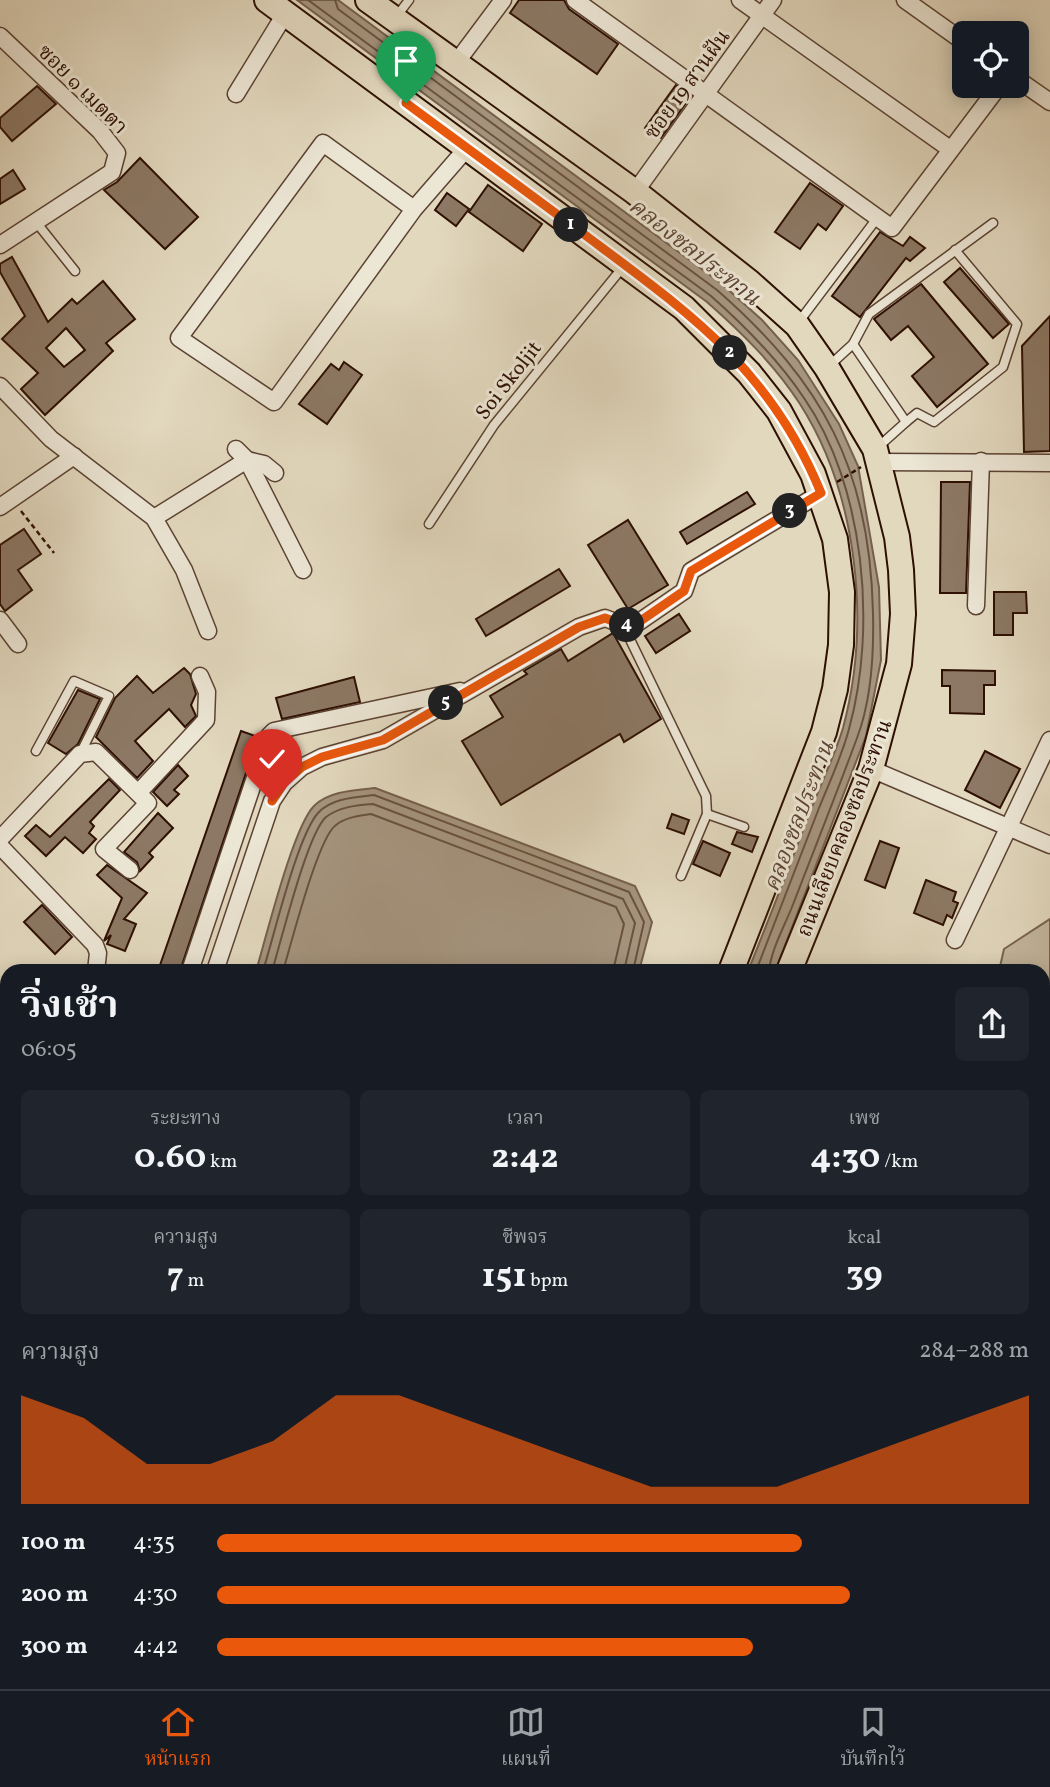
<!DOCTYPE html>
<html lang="th">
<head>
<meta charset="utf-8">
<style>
  body { margin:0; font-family:Vollkorn,"Noto Serif Thai",serif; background:#20242c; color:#f1f3f6; height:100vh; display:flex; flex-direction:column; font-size:26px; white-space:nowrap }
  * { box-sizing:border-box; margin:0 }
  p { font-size:23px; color:#9ea1a6 }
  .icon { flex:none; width:38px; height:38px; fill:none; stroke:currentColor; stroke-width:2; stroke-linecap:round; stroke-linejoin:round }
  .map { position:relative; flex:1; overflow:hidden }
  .panel { position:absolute; left:0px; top:964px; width:1050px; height:726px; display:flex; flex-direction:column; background:#171b24; border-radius:21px 21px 0 0; box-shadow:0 4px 18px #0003 }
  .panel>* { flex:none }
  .buttons { position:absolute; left:952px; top:21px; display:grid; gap:14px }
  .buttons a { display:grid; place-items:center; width:77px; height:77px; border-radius:10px; background:#171b24; box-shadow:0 4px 18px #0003; font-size:35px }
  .pin { position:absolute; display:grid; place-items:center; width:60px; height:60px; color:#fff; margin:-72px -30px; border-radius:50% 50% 50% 0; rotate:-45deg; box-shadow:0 0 7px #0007 }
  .pin .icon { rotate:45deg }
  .km { position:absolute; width:35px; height:35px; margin:-18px; border-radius:50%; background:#222; color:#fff; font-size:19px; line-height:35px; text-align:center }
  .round { display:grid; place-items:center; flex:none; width:74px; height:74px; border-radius:10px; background:#20242c }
  .overview { display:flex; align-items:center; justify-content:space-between; height:119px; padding:0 21px }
  h1 { font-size:38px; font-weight:700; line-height:52px }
  .metrics { display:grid; grid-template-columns:repeat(3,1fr); gap:10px; height:119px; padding:7px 21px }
  .metrics div { display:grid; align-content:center; border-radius:10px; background:#20242c; text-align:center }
  .metrics b { font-size:35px; font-weight:700 }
  .metrics small { font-size:19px; font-weight:400 }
  .metrics p { font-size:19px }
  .chart { height:196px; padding:14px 21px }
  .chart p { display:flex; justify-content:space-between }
  .chart svg { width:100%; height:126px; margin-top:7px; fill:#ea580c; opacity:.7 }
  ul { padding:0 21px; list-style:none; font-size:23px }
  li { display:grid; grid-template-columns:112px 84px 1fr; align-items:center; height:52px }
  li i { height:18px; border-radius:9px; background:#ea580c }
  .menu { display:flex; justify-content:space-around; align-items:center; height:98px; border-top:2px solid #363941; background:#171b24; font-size:19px; color:#9ea1a6 }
  .menu a { display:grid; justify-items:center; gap:4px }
  .menu .active { color:#ea580c }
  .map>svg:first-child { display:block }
</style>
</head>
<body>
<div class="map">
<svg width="1050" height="1689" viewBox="0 0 1050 1689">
  <rect width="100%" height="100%" fill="#e2d8be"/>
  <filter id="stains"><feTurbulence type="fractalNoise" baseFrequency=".00286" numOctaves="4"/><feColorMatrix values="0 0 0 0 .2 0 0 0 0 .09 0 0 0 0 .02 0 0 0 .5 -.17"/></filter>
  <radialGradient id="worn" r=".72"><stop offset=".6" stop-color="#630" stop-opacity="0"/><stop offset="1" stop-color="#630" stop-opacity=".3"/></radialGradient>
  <g fill="#c3b69e" stroke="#786350" stroke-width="2">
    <polygon points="1050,919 1050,983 1043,984 1043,971 999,971 1004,949"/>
    <polygon points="1050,1086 1050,1454 1043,1453 1043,1091"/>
    <path d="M 1043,1556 C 1050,1580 1050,1619 1044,1646 L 1050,1656 L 1043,1662 Z"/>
    <polygon points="749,1684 1015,1684 1012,1689 752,1689"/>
  </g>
  <g fill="#a5947e" stroke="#755f4d" stroke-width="2">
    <path d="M 297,0 L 338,0 L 722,284 L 762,320 L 798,360 L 839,424 L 858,466 L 879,587 L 881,660 L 866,736 L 775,971 L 748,971 C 770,917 791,862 812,807 C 822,781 835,755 843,728 C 871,624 858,495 800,404 C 775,365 741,332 707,302 Z"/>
    <path d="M 375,788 L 635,886 L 652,922 L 639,971 L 256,971 C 266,938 293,827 314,806 C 328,791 356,790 375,788 Z"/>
  </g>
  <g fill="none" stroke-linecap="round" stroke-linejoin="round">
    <g stroke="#6a5240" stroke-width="2">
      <path d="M 308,0 L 711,296 C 746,327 778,359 804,398 C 865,486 877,628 849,729 C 842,756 829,783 819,808 C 798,863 777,917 756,971"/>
      <path d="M 335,0 L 338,9 L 717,290 C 823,383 870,469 873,613 C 874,654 872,699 857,738 C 836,795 814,850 792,907 C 784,927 771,950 769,971"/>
      <path d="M 263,971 C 274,936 297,837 318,813 C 331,798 357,797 374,795 L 629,892 L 644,922 L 633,971"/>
      <path d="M 272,971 C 281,942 307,834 326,817 C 339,807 357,805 373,804 L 623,899 L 635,923 L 624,971"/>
      <path d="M 283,971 C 291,945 318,837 336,825 C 346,817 359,816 371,814 L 616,907 L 624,924 L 613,971"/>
    </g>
  </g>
  <g fill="#8c7864" stroke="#2e1003" stroke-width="2" fill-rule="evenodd">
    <polygon points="519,0 564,0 569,9 618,44 597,74 510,13"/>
    <polygon points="676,85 691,96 661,138 645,128"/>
    <polygon points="37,86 56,104 12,141 0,127 0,118"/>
    <polygon points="140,158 198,217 165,249 104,190 117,182"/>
    <polygon points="13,170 25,189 0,204 0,179"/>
    <polygon points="810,183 843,206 826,230 818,224 800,249 775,232"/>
    <polygon points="488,185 542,224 523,251 469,212"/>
    <polygon points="447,193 469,209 456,226 435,210"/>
    <polygon points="880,232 903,246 910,237 925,248 910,261 906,258 860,317 832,296"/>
    <path d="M 12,257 L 48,322 L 72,299 L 77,304 L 103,281 L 135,319 L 106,343 L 113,351 L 45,415 L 21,389 L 38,373 L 2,339 L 25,316 L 0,272 L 0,264 ZM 66,328 L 85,350 L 64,367 L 46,348 Z"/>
    <polygon points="960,268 1009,324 993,338 944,282"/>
    <polygon points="921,284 988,364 937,407 912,376 934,357 908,326 891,340 874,319"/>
    <polygon points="1050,316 1050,451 1024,452 1022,346"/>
    <polygon points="344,362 362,375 327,424 299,404 331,364 339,370"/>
    <polygon points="941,482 970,482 966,593 940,593"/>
    <polygon points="747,492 755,504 687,544 680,532"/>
    <polygon points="628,520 668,585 628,609 588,545"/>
    <polygon points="24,529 41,554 18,570 32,590 5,611 0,604 0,545"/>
    <polygon points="559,569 570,586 486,636 476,619"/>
    <polygon points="994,592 1026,592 1027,613 1013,613 1013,635 994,635"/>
    <polygon points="679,614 690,631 656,653 645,636"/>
    <polygon points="613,633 661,719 624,742 620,734 501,805 462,741 503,717 490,696 527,674 524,671 561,649 568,661"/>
    <polygon points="184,668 190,674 196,694 191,705 196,716 185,727 169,709 135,741 153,761 137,778 96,737 115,698 137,676 153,693"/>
    <polygon points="942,670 995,671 995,685 984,685 984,714 950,713 950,686 942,686"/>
    <polygon points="354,677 360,702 282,719 276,698"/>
    <polygon points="78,690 100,699 78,744 66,754 48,743"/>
    <polygon points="241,731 258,737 180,971 158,971"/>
    <polygon points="985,751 1020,769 1000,808 965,790"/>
    <polygon points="178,765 188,776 174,790 179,794 167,806 153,792"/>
    <polygon points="109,779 120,790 90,822 94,826 89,833 96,839 83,853 65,837 46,856 25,836 36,825 50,837"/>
    <polygon points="158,813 173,828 149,853 153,857 140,871 137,862 124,852"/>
    <polygon points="672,814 689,820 684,834 667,828"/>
    <polygon points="737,832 758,837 752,852 732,844"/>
    <polygon points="703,841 730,853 720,876 693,864"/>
    <polygon points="880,841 899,848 885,888 865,880"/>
    <polygon points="107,865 147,893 124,919 136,924 125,951 107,944 111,935 104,941 122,898 97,875"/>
    <polygon points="926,880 956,892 953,901 958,903 952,918 947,915 943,925 914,913"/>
    <polygon points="42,905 72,937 55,954 24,922"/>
  </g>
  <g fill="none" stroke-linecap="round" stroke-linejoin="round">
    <g stroke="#5b4232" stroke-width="11">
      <g id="lane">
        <polyline points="396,17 409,0"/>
        <polyline points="36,222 75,271"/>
        <polyline points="798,323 878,217"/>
        <polyline points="853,344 906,422 877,448"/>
        <polyline points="829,366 853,344 869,314 993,223"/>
        <polyline points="906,422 917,413 934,422 1003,367 1017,324 955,250"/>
        <polyline points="429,524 494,425 623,267"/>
        <polyline points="623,625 706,796 707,814 681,876"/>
        <polyline points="36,751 74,681 109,696 80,754"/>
        <polyline points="707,814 744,827"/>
        <polyline points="1043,996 1050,994"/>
        <polyline points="1043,1073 1050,1068"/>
        <polyline points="1043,1462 1050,1463"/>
        <polyline points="1043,1540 1050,1551"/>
      </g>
    </g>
    <g stroke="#5b4232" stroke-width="19">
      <g id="street">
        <polyline points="575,0 892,228 999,86"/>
        <polyline points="740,0 950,149"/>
        <polyline points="905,0 964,42"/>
        <polyline points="0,36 100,131 117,153 112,172 0,245"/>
        <polyline points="456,63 503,0"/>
        <polyline points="1017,79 1050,102"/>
        <polyline points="236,94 285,14"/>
        <polyline points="635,192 773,0"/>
        <polyline points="414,209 323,143 179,338 274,402 414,209 467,148"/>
        <polyline points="0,386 51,439 154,518 184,570 208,631"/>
        <polyline points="236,449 247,460 303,570"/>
        <polyline points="878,462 1050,463"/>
        <polyline points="0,507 74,456"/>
        <polyline points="154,518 247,460 264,464 275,473"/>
        <polyline points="976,606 981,461"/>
        <polyline points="0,620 18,644"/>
        <polyline points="871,769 1050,845"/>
        <polyline points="139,792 206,720 207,692 200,676"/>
        <polyline points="0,839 80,754 96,752 148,803 104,849 130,870"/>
        <polyline points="0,846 95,945 98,953 96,971"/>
        <polyline points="955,940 1050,740"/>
        <polyline points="190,971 269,736 274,731 460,691"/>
        <polyline points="215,971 272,801 284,783 302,767 322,757 383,740 579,627 605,618 623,625 636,624 684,591 691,571 821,493"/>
        <polyline points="35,1689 40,1684"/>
        <polyline points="319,1689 345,1684"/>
      </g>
    </g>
    <g stroke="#2e1003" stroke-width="28">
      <g id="primary">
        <polyline points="267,0 684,308 749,373 779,411 813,474 835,539 842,592 841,645 835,689 824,732 731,971"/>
        <polyline points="368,0 635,192 749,282 797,325 827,368 875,449 897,537 901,570 903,614 899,664 871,769 789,971"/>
        <polyline points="668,1684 670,1689"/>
        <polyline points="731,1684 733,1689"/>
      </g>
    </g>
    <g stroke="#2e1003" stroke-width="2.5" stroke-dasharray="5 3.5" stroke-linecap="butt">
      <polyline points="837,482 861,467"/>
      <polyline points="21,511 54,553"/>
    </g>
    <use href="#lane" stroke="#ece6d5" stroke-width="8"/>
    <use href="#street" stroke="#ece6d5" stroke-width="16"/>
    <use href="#primary" stroke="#e2d8be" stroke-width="24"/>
  </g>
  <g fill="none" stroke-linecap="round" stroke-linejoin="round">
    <g stroke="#fff" stroke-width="14">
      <path id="route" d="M 272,801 L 284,783 L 302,767 L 322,757 L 383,740 L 579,627 L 605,618 L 623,625 L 636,624 L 684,591 L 691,571 L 821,493 C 770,367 685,310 581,232 C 523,189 465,146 406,103"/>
    </g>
    <use href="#route" stroke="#ea580c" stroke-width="9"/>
  </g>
  <g text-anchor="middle" stroke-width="6" stroke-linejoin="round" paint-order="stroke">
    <g font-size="21" fill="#2e1003" stroke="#ece6d5">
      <text transform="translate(687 84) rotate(-54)" y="7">ซอย 19 สานฝัน</text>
      <text transform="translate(83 89) rotate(45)" y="7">ซอย ๑ เมตตา</text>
      <text transform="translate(508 380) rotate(-52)" y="7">Soi Skoljit</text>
      <text transform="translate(844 828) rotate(-69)" y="7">ถนนเลียบคลองชลประทาน</text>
    </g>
    <g font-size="23" font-style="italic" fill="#5e4534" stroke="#ece6d5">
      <text transform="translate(695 251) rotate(38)" y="8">คลองชลประทาน</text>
      <text transform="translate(798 816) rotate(-69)" y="8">คลองชลประทาน</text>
    </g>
  </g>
  <rect width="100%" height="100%" filter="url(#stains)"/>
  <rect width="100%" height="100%" fill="url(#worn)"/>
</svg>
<div class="buttons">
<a><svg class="icon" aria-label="locate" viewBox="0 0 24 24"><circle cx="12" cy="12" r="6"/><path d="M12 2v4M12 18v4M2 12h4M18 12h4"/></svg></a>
</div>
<div class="pin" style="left:406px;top:103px;background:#1e9e55"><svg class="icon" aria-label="arrive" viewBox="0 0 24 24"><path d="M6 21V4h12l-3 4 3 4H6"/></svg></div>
<div class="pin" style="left:272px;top:801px;background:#d93025"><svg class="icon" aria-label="check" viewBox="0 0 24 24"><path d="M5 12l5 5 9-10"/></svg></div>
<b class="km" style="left:571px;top:225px">1</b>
<b class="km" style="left:730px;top:353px">2</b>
<b class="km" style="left:790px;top:511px">3</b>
<b class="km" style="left:627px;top:625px">4</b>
<b class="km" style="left:446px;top:703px">5</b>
<section class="panel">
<div class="overview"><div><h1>วิ่งเช้า</h1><p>06:05</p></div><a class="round"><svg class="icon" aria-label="share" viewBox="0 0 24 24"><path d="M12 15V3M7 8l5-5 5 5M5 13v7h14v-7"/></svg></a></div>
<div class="metrics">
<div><p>ระยะทาง</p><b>0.60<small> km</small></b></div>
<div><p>เวลา</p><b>2:42</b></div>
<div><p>เพซ</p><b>4:30<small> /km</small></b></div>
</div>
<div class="metrics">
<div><p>ความสูง</p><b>7<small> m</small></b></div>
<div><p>ชีพจร</p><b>151<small> bpm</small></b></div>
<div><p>kcal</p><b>39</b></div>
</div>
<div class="chart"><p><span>ความสูง</span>284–288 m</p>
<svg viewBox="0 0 160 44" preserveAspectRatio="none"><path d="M0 44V6L10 14L20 30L30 30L40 22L50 6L60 6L70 14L80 22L90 30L100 38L110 38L120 38L130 30L140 22L150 14L160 6V44z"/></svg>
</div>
<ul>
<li><b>100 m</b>4:35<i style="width:72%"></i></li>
<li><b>200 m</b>4:30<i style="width:78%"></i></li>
<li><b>300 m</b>4:42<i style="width:66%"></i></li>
</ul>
</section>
</div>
<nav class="menu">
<a class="active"><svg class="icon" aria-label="home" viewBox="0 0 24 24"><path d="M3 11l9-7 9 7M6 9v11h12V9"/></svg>หน้าแรก</a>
<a><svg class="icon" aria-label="map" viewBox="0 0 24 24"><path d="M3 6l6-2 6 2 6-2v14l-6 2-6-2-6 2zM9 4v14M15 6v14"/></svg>แผนที่</a>
<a><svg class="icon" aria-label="saved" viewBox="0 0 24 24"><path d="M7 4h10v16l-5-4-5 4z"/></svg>บันทึกไว้</a>
</nav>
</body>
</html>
